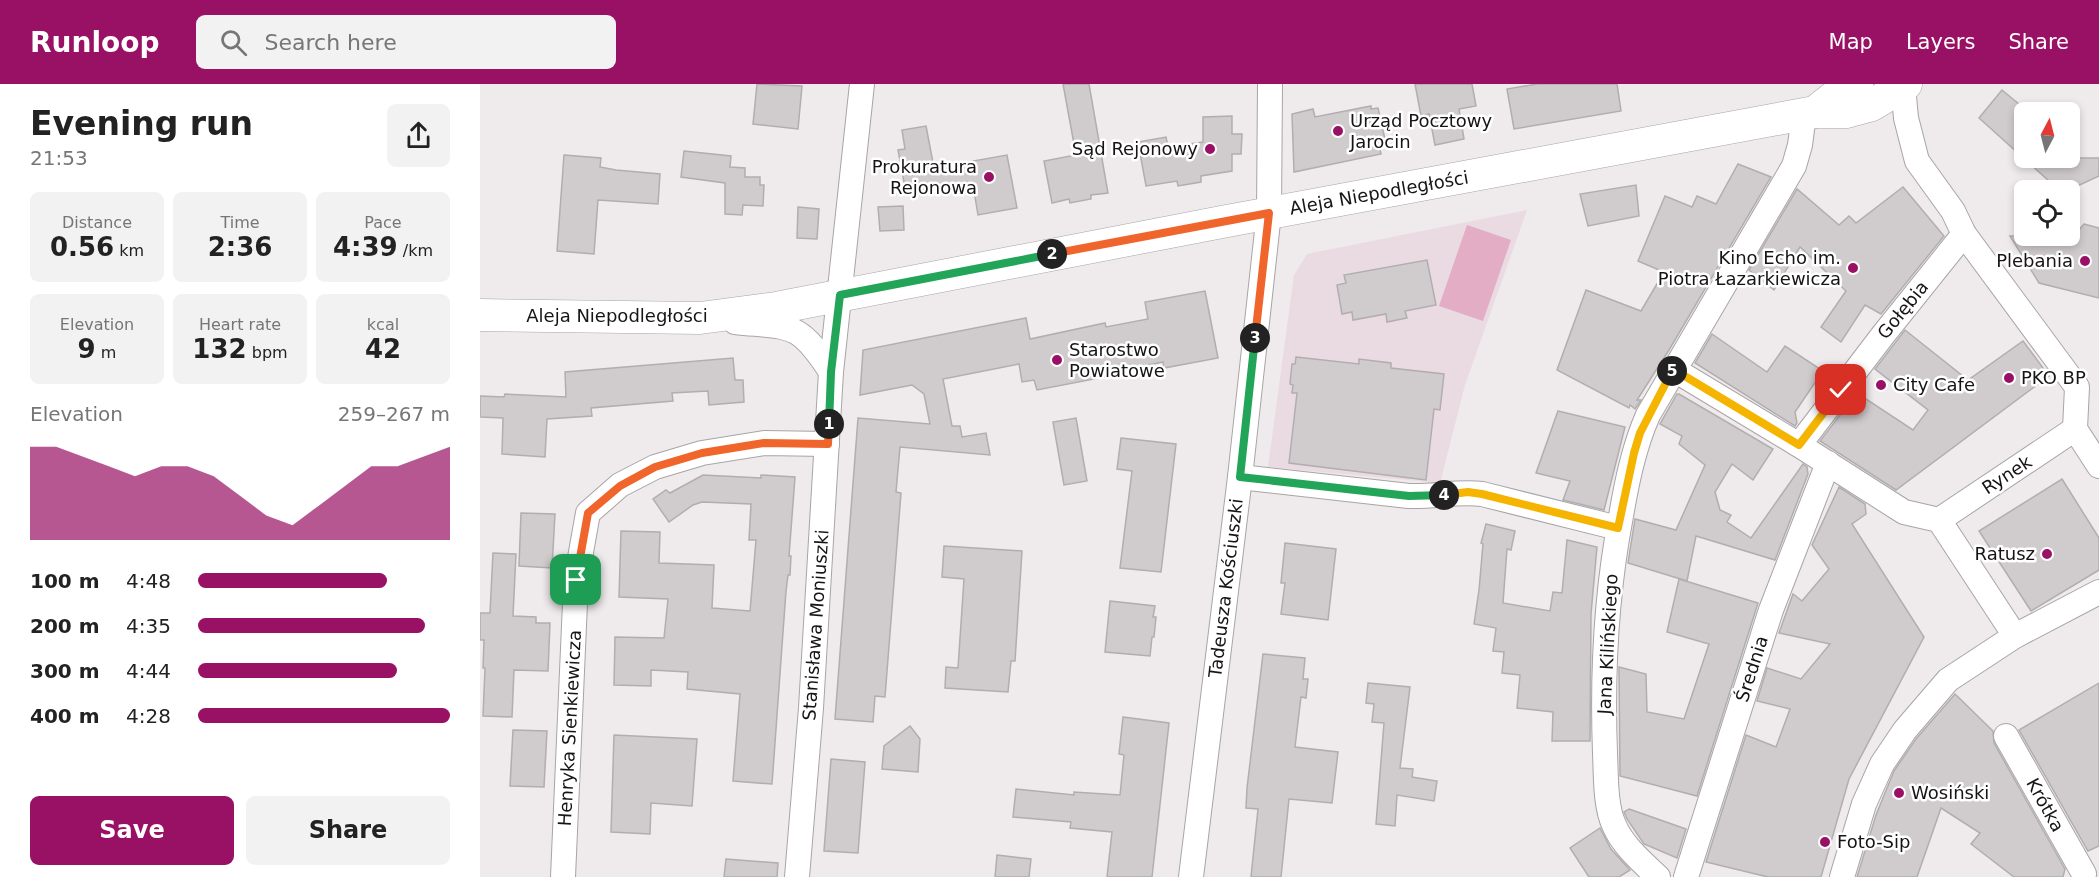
<!DOCTYPE html>
<html lang="en">
<head>
<meta charset="utf-8">
<style>
  body { margin:0; font-family:"DejaVu Sans",sans-serif; background:#f2f2f2; color:#222; height:100vh; display:flex; flex-direction:column; font-size:22px; white-space:nowrap }
  * { box-sizing:border-box; margin:0 }
  p { font-size:20px; color:#767676 }
  .icon { flex:none; width:33px; height:33px; fill:none; stroke:currentColor; stroke-width:2; stroke-linecap:round; stroke-linejoin:round }
  .map { position:relative; flex:1; overflow:hidden }
  .side { display:flex; flex-direction:column; background:#fff; width:480px }
  .side>* { flex:none }
  .needle { width:39px; rotate:7deg }
  .tools { position:absolute; left:1534px; top:18px; display:grid; gap:12px }
  .tools a { display:grid; place-items:center; width:66px; height:66px; border-radius:9px; background:#fff; box-shadow:0 3px 9px #0003; font-size:30px }
  .pin { position:absolute; display:grid; place-items:center; width:51px; height:51px; color:#fff; margin:-26px; border-radius:12px; box-shadow:0 3px 9px #0006 }
  .km { position:absolute; width:30px; height:30px; margin:-15px; border-radius:50%; background:#222; color:#fff; font-size:16px; line-height:30px; text-align:center }
  .round { display:grid; place-items:center; flex:none; width:63px; height:63px; border-radius:9px; background:#f2f2f2 }
  .headline { display:flex; align-items:center; justify-content:space-between; height:102px; padding:0 30px }
  h1 { font-size:33px; font-weight:600; line-height:45px }
  .stats { display:grid; grid-template-columns:repeat(3,1fr); gap:9px; height:102px; padding:6px 30px }
  .stats div { display:grid; align-content:center; border-radius:9px; background:#f2f2f2; text-align:center }
  .stats b { font-size:26px; font-weight:600 }
  .stats small { font-size:16px; font-weight:400 }
  .stats p { font-size:16px }
  .chart { height:168px; padding:12px 30px }
  .chart p { display:flex; justify-content:space-between }
  .chart svg { width:100%; height:108px; margin-top:6px; fill:#991164; opacity:.7 }
  .cta { display:flex; gap:12px; margin-top:auto; padding:12px 30px }
  .cta a { flex:1; height:69px; border-radius:9px; background:#991164; color:#fff; font-size:24px; font-weight:600; line-height:69px; text-align:center }
  .cta a+a { background:#f2f2f2; color:#222 }
  ul { padding:0 30px; list-style:none; font-size:20px }
  li { display:grid; grid-template-columns:96px 72px 1fr; align-items:center; height:45px }
  li i { height:15px; border-radius:8px; background:#991164 }
  header { display:flex; align-items:center; gap:36px; box-sizing:border-box; height:84px; padding:0 30px; background:#991164; color:#fff }
  header strong { font-size:28px }
  nav { display:flex; gap:33px; margin-inline-start:auto; font-size:21px }
  .search { width:420px; height:54px; background:#f2f2f2; display:flex; align-items:center; gap:15px; box-sizing:border-box; padding:0 21px; border-radius:9px; color:#767676; font-size:22px }
  main { display:flex; flex:1; min-height:0 }
  .map>svg:first-child { display:block }
</style>
</head>
<body>
<header>
<strong>Runloop</strong>
<div class="search"><svg class="icon" aria-label="search" viewBox="0 0 24 24"><circle cx="10" cy="10" r="6"/><path d="M15 15l6 6"/></svg>Search here</div>
<nav><a>Map</a><a>Layers</a><a>Share</a></nav>
</header>
<main>
<section class="side">
<div class="headline"><div><h1>Evening run</h1><p>21:53</p></div><a class="round"><svg class="icon" aria-label="share" viewBox="0 0 24 24"><path d="M12 15V3M7 8l5-5 5 5M5 13v7h14v-7"/></svg></a></div>
<div class="stats">
<div><p>Distance</p><b>0.56<small> km</small></b></div>
<div><p>Time</p><b>2:36</b></div>
<div><p>Pace</p><b>4:39<small> /km</small></b></div>
</div>
<div class="stats">
<div><p>Elevation</p><b>9<small> m</small></b></div>
<div><p>Heart rate</p><b>132<small> bpm</small></b></div>
<div><p>kcal</p><b>42</b></div>
</div>
<div class="chart"><p><span>Elevation</span>259–267 m</p>
<svg viewBox="0 0 160 44" preserveAspectRatio="none"><path d="M0 44V6L10 6L20 10L30 14L40 18L50 14L60 14L70 18L80 26L90 34L100 38L110 30L120 22L130 14L140 14L150 10L160 6V44z"/></svg>
</div>
<ul>
<li><b>100 m</b>4:48<i style="width:75%"></i></li>
<li><b>200 m</b>4:35<i style="width:90%"></i></li>
<li><b>300 m</b>4:44<i style="width:79%"></i></li>
<li><b>400 m</b>4:28<i style="width:100%"></i></li>
</ul>
<div class="cta"><a>Save</a><a>Share</a></div>
</section>
<div class="map">
<svg width="1619" height="793" viewBox="0 0 1619 793">
  <rect width="100%" height="100%" fill="#efeaec"/>
  <polygon fill="#e9dbe1" points="1047,126 985,301 960,399 788,383 814,191 827,170"/>
  <polygon fill="#e2adc5" points="987,141 1031,156 1003,237 959,222"/>
  <g fill="#d0cbcd" stroke="#b2adaf" stroke-width="1.5">
    <polygon points="277,0 322,2 318,45 273,40"/>
    <polygon points="583,0 609,0 628,109 611,111 611,115 590,119 589,115 572,119 564,77 596,71"/>
    <polygon points="935,0 992,0 996,22 979,25 984,55 955,61 949,30 941,32"/>
    <polygon points="1057,0 1137,0 1141,27 1034,45 1027,5"/>
    <polygon points="1522,6 1545,25 1545,74 1619,74 1619,92 1589,106 1579,106 1499,34"/>
    <polygon points="891,22 891,25 898,24 906,60 899,62 901,70 814,88 812,30 833,25 835,33"/>
    <polygon points="752,32 752,50 762,50 761,70 752,70 752,87 721,92 721,98 698,102 697,97 666,102 658,58 686,53 688,63 723,58 723,33"/>
    <polygon points="446,42 454,84 527,71 537,124 498,131 494,107 489,108 487,98 426,109 418,66 425,65 422,46"/>
    <polygon points="204,67 251,72 250,83 265,84 265,93 280,93 280,101 284,101 283,122 263,121 262,131 245,130 245,99 201,93"/>
    <polygon points="84,71 121,74 120,83 136,86 180,90 178,120 118,116 114,170 77,167"/>
    <polygon points="1258,80 1291,93 1189,266 1157,316 1161,316 1155,325 1150,321 1149,324 1077,286 1106,206 1161,227 1184,188 1158,177 1185,112 1212,123 1217,112 1236,120"/>
    <polygon points="1156,101 1159,132 1108,142 1100,110"/>
    <polygon points="1423,103 1464,152 1401,230 1385,221 1361,258 1341,243 1366,207 1320,163 1294,206 1269,186 1317,105 1359,141 1369,132 1376,139"/>
    <polygon points="423,122 424,146 400,147 398,123"/>
    <polygon points="318,123 339,125 337,155 317,154"/>
    <polygon points="1604,140 1619,144 1619,214 1559,199 1530,152 1590,152 1590,144 1598,147"/>
    <polygon points="947,176 956,221 925,227 927,234 907,238 906,230 873,236 872,228 862,230 857,201 866,199 864,191"/>
    <polygon points="725,207 738,274 684,284 683,278 634,288 635,291 557,306 554,296 542,298 539,280 463,295 472,342 480,342 482,353 506,349 510,371 420,363 416,408 421,409 405,613 395,612 393,638 355,635 378,334 450,340 444,310 432,301 380,311 383,266 546,234 550,255 625,239 626,243 668,235 665,218"/>
    <polygon points="1425,246 1488,296 1543,257 1569,292 1416,406 1340,357 1377,309 1433,346 1448,326 1395,285"/>
    <polygon points="1232,250 1287,288 1305,262 1343,287 1315,328 1317,339 1315,342 1215,279"/>
    <polygon points="816,273 879,280 879,275 911,279 911,284 964,290 960,326 954,325 946,396 809,379 817,309 812,309 813,301 810,300 812,280 815,280"/>
    <polygon points="253,274 255,296 263,296 264,318 229,321 228,307 192,309 193,317 111,324 112,332 67,335 65,373 22,370 23,334 0,333 0,312 24,313 25,310 86,313 85,288"/>
    <polygon points="1197,310 1199,310 1293,365 1273,396 1252,380 1235,408 1240,426 1251,431 1247,438 1271,454 1323,380 1327,383 1328,390 1295,476 1216,452 1207,497 1148,479 1155,435 1196,446 1225,381 1199,360 1202,352 1180,340"/>
    <polygon points="1078,327 1145,343 1124,426 1083,416 1090,397 1056,389"/>
    <polygon points="596,334 607,397 584,401 573,338"/>
    <polygon points="641,354 696,360 681,488 640,484 652,387 637,385"/>
    <polygon points="223,391 281,394 281,391 315,393 309,472 311,472 310,491 308,491 306,507 292,700 253,697 260,610 207,605 208,588 171,586 171,602 134,601 135,553 184,554 188,515 139,513 141,447 180,448 179,479 234,481 232,524 270,527 276,456 269,456 271,420 222,418 213,421 189,438 173,415 186,406 190,409"/>
    <polygon points="1582,395 1619,454 1619,486 1551,527 1499,447"/>
    <polygon points="1359,403 1385,420 1386,430 1372,440 1444,553 1369,695 1341,793 1288,793 1226,778 1266,651 1296,663 1310,625 1277,617 1287,584 1321,595 1350,560 1299,549 1313,510 1322,517 1349,485 1332,461"/>
    <polygon points="41,429 75,430 72,484 39,482"/>
    <polygon points="1006,440 1035,447 1031,466 1027,465 1023,519 1070,527 1073,508 1082,509 1087,456 1117,463 1111,530 1110,657 1072,657 1073,628 1037,624 1040,591 1022,589 1024,568 1013,567 1016,544 994,540 999,506 1003,460 1001,459"/>
    <polygon points="805,459 856,465 848,536 801,530 805,499 801,499"/>
    <polygon points="464,462 542,467 535,577 531,577 528,608 465,604 466,583 478,584 484,495 462,493"/>
    <polygon points="13,469 36,470 33,532 56,533 56,539 70,539 68,587 34,586 32,633 3,632 5,584 3,584 4,556 0,556 0,529 10,529"/>
    <polygon points="1199,495 1278,519 1217,712 1140,692 1139,583 1166,590 1167,628 1204,635 1229,560 1187,548"/>
    <polygon points="630,517 675,522 673,533 676,533 674,553 672,553 670,572 625,568"/>
    <polygon points="783,570 825,574 823,595 828,595 826,614 821,613 815,663 858,668 852,719 809,715 801,793 771,793 778,725 766,724 767,704"/>
    <polygon points="888,599 930,603 920,684 933,685 932,693 957,697 954,717 917,711 915,742 896,740 904,639 892,638 894,620 886,619"/>
    <polygon points="1619,599 1619,762 1608,767 1539,646"/>
    <polygon points="1475,610 1513,647 1514,659 1585,785 1583,793 1534,793 1491,760 1500,749 1461,724 1437,793 1377,793 1396,731 1414,687 1436,655"/>
    <polygon points="643,633 689,639 672,793 627,793 632,748 590,744 591,738 533,733 536,705 594,711 594,708 640,711 644,671 639,670"/>
    <polygon points="430,642 440,655 438,688 402,685 404,662"/>
    <polygon points="33,646 67,647 64,703 30,702"/>
    <polygon points="134,651 217,655 212,722 171,719 170,750 131,748"/>
    <polygon points="351,675 385,678 378,769 344,767"/>
    <polygon points="1149,725 1206,745 1197,774 1164,760 1147,735 1144,728"/>
    <polygon points="1120,744 1131,765 1150,786 1139,793 1109,793 1090,764"/>
    <polygon points="517,771 551,775 549,793 515,793"/>
    <polygon points="246,775 298,779 297,793 244,793"/>
  </g>
  <g fill="none" stroke-linecap="round" stroke-linejoin="round">
    <g stroke="#a9a4a6" stroke-width="26">
      <g id="minor">
        <polyline points="1423,2 1426,34 1437,77 1473,127 1484,150 1597,303 1595,345 1619,382"/>
        <path d="M 255,238 C 312,244 318,237 351,288"/>
        <polyline points="1193,285 1319,361 1424,428 1459,436 1535,552"/>
        <polyline points="1319,361 1403,251 1484,150"/>
        <path d="M 760,393 L 929,412 C 954,413 978,407 1002,410 L 1138,444"/>
        <polyline points="1459,436 1595,345"/>
        <polyline points="1526,652 1604,790"/>
        <polyline points="83,793 96,496 108,429 140,401 175,383 222,369 284,359 347,360"/>
        <polyline points="317,793 331,624 351,288 382,0"/>
        <polyline points="711,793 760,393 789,129 790,0"/>
        <path d="M 1178,793 C 1162,778 1143,762 1134,741 C 1125,722 1126,690 1125,669 C 1122,589 1126,510 1141,432 C 1147,397 1154,363 1168,331 L 1314,82 L 1320,61 L 1324,30"/>
        <polyline points="1206,793 1291,526 1348,379"/>
        <polyline points="1362,793 1384,720 1402,680 1425,646 1468,596 1535,552 1619,508"/>
      </g>
    </g>
    <g stroke="#a9a4a6" stroke-width="33">
      <g id="major">
        <polyline points="1335,28 1359,9 1377,0"/>
        <polyline points="0,231 220,234 296,224 747,137 1335,28 1366,28 1392,21 1426,0"/>
      </g>
    </g>
    <use href="#minor" stroke="#fff" stroke-width="24"/>
    <use href="#major" stroke="#fff" stroke-width="32"/>
  </g>
  <g fill="none" stroke-linecap="round" stroke-linejoin="round">
    <g stroke="#fff" stroke-width="12">
      <polyline id="split-1" points="96,496 108,429 140,402 175,383 222,369 284,359 348,360 349,340"/>
    </g>
    <g stroke="#fff" stroke-width="12">
      <polyline id="split-2" points="349,340 351,288 360,211 572,170"/>
    </g>
    <g stroke="#fff" stroke-width="12">
      <polyline id="split-3" points="572,170 789,129 775,254"/>
    </g>
    <g stroke="#fff" stroke-width="12">
      <polyline id="split-4" points="775,254 760,393 929,412 964,411"/>
    </g>
    <g stroke="#fff" stroke-width="12">
      <polyline id="split-5" points="964,411 988,408 1002,410 1138,444 1154,369 1160,349 1192,287"/>
    </g>
    <g stroke="#fff" stroke-width="12">
      <polyline id="split-6" points="1192,287 1193,285 1319,361 1361,306"/>
    </g>
    <use href="#split-1" stroke="#f0652b" stroke-width="8"/>
    <use href="#split-2" stroke="#22a559" stroke-width="8"/>
    <use href="#split-3" stroke="#f0652b" stroke-width="8"/>
    <use href="#split-4" stroke="#22a559" stroke-width="8"/>
    <use href="#split-5" stroke="#f5b400" stroke-width="8"/>
    <use href="#split-6" stroke="#f5b400" stroke-width="8"/>
  </g>
  <g fill="#991164" stroke="#fff" stroke-width="2">
    <circle cx="858" cy="47" r="6"/>
    <circle cx="730" cy="65" r="6"/>
    <circle cx="509" cy="93" r="6"/>
    <circle cx="1605" cy="177" r="6"/>
    <circle cx="1373" cy="184" r="6"/>
    <circle cx="577" cy="276" r="6"/>
    <circle cx="1529" cy="294" r="6"/>
    <circle cx="1401" cy="301" r="6"/>
    <circle cx="1567" cy="470" r="6"/>
    <circle cx="1419" cy="709" r="6"/>
    <circle cx="1345" cy="758" r="6"/>
  </g>
  <g text-anchor="middle" stroke-width="5" stroke-linejoin="round" paint-order="stroke">
    <g font-size="18" fill="#161415" stroke="#fff" text-anchor="start">
      <text x="870" y="43">Urząd Pocztowy<tspan x="870" dy="21">Jarocin</tspan></text>
      <text x="718" y="71" text-anchor="end">Sąd Rejonowy</text>
      <text x="497" y="89" text-anchor="end">Prokuratura<tspan x="497" dy="21">Rejonowa</tspan></text>
      <text x="1361" y="180" text-anchor="end">Kino Echo im.<tspan x="1361" dy="21">Piotra Łazarkiewicza</tspan></text>
      <text x="1593" y="183" text-anchor="end">Plebania</text>
      <text x="589" y="272">Starostwo<tspan x="589" dy="21">Powiatowe</tspan></text>
      <text x="1541" y="300">PKO BP</text>
      <text x="1413" y="307">City Cafe</text>
      <text x="1555" y="476" text-anchor="end">Ratusz</text>
      <text x="1431" y="715">Wosiński</text>
      <text x="1357" y="764">Foto-Sip</text>
    </g>
    <g font-size="18" fill="#161415" stroke="#fff">
      <text transform="translate(899 109) rotate(-10)" y="6">Aleja Niepodległości</text>
      <text transform="translate(1423 226) rotate(-51)" y="6">Gołębia</text>
      <text x="137" y="238">Aleja Niepodległości</text>
      <text transform="translate(1527 391) rotate(-33)" y="6">Rynek</text>
      <text transform="translate(746 504) rotate(-83)" y="6">Tadeusza Kościuszki</text>
      <text transform="translate(336 541) rotate(-86)" y="6">Stanisława Moniuszki</text>
      <text transform="translate(1128 560) rotate(-87)" y="6">Jana Kilińskiego</text>
      <text transform="translate(1272 585) rotate(-72)" y="6">Średnia</text>
      <text transform="translate(90 644) rotate(-87)" y="6">Henryka Sienkiewicza</text>
      <text transform="translate(1565 721) rotate(61)" y="6">Krótka</text>
    </g>
  </g>
</svg>
<div class="tools">
<a><svg class="needle" viewBox="-14 -14 28 28"><path d="M0-13l5 13h-10z" fill="#e53935"/><path d="M0 13l5-13h-10z" fill="#767676"/></svg></a>
<a><svg class="icon" aria-label="locate" viewBox="0 0 24 24"><circle cx="12" cy="12" r="6"/><path d="M12 2v4M12 18v4M2 12h4M18 12h4"/></svg></a>
</div>
<div class="pin" style="left:96px;top:496px;background:#1e9e55"><svg class="icon" aria-label="arrive" viewBox="0 0 24 24"><path d="M6 21V4h12l-3 4 3 4H6"/></svg></div>
<div class="pin" style="left:1361px;top:306px;background:#d93025"><svg class="icon" aria-label="check" viewBox="0 0 24 24"><path d="M5 12l5 5 9-10"/></svg></div>
<b class="km" style="left:349px;top:340px">1</b>
<b class="km" style="left:572px;top:170px">2</b>
<b class="km" style="left:775px;top:254px">3</b>
<b class="km" style="left:964px;top:411px">4</b>
<b class="km" style="left:1192px;top:287px">5</b>
</div>
</main>
</body>
</html>
